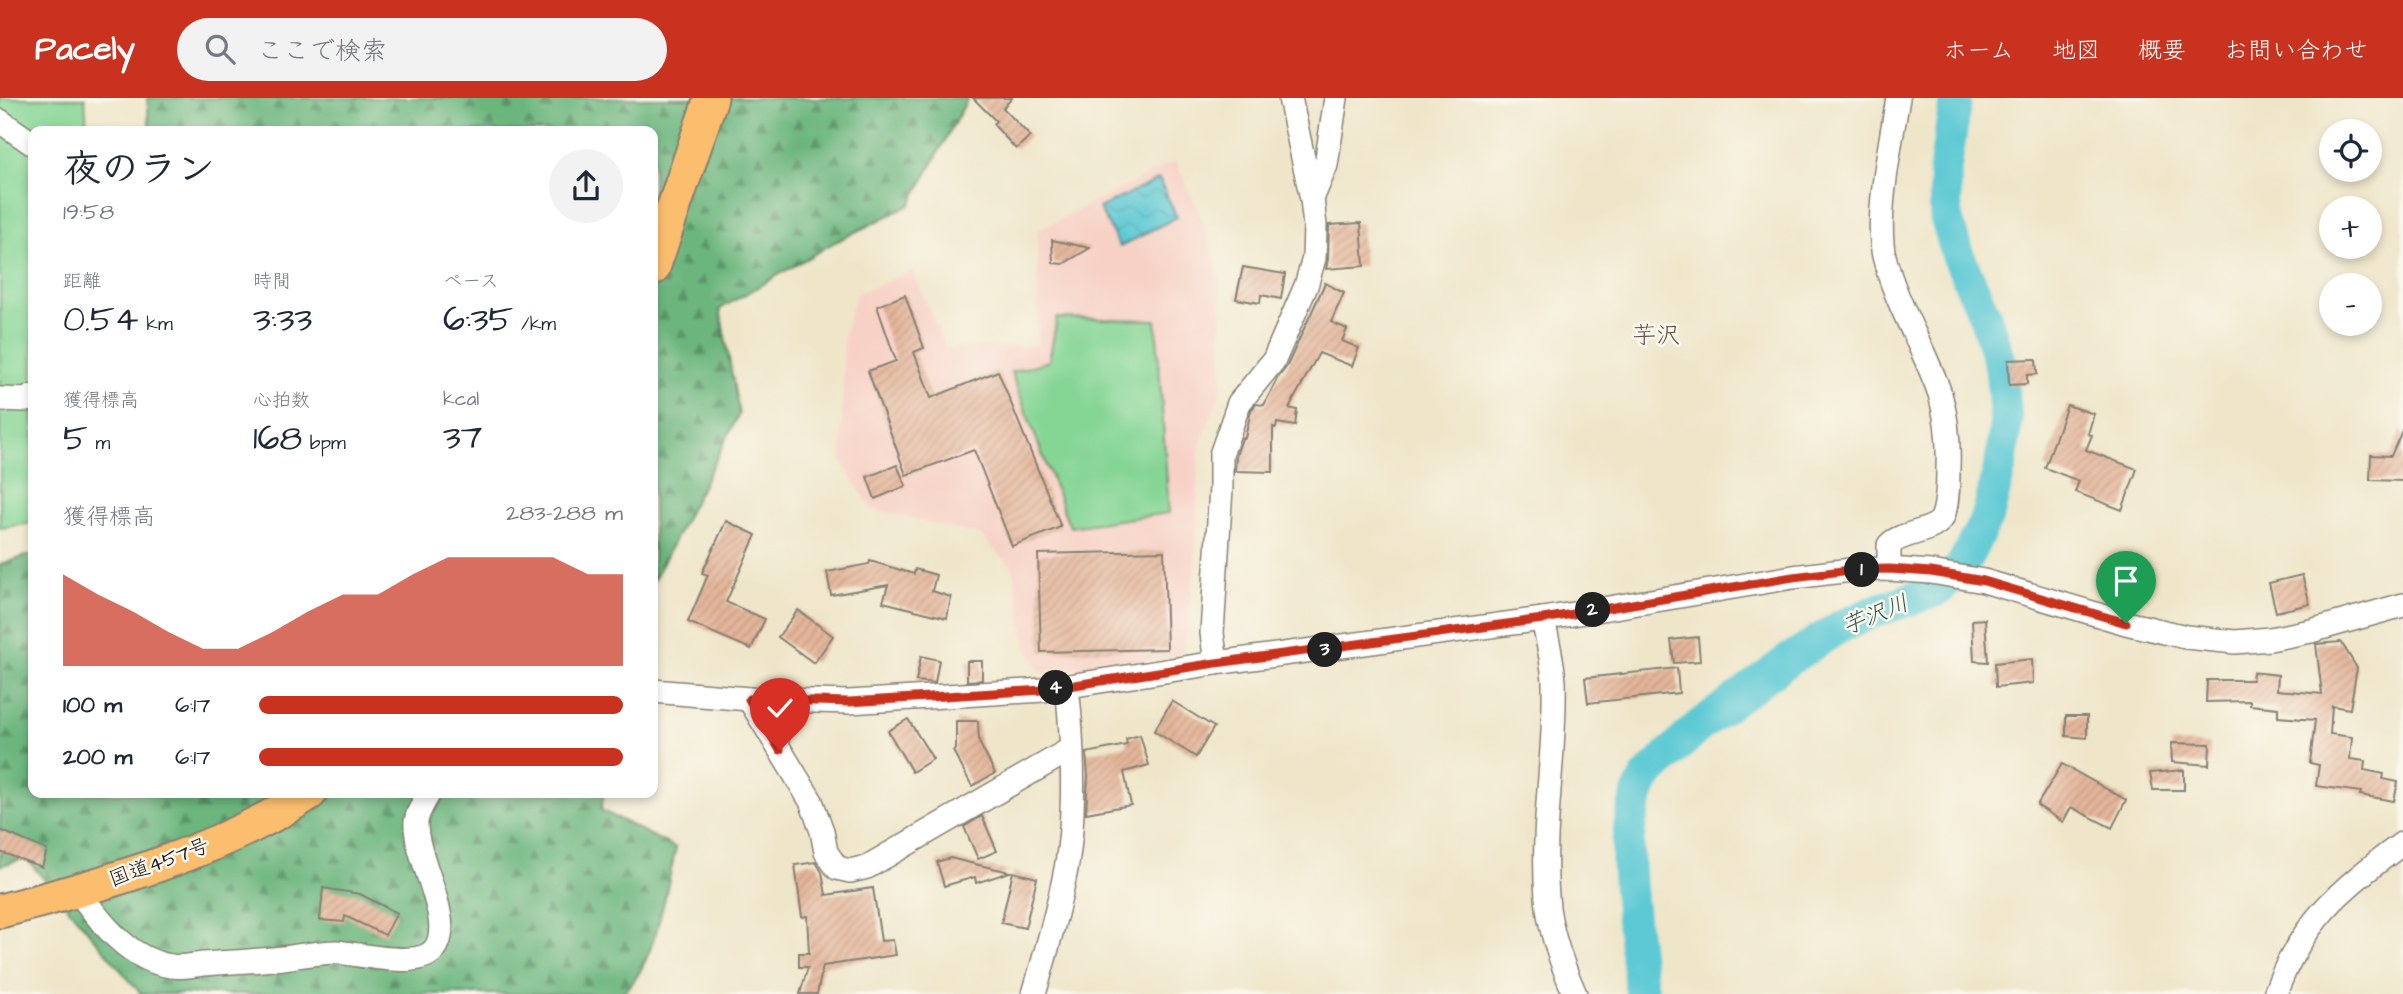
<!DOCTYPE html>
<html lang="ja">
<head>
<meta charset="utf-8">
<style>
  body { margin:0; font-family:"Architects Daughter","Klee One",sans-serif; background:#f2f2f3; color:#1f2937; height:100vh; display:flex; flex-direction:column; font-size:26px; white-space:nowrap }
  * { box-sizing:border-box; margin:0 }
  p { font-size:23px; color:#747a83 }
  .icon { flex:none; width:38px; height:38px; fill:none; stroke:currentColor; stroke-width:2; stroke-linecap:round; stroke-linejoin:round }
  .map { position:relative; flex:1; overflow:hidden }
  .drawer { position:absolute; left:28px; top:28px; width:630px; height:672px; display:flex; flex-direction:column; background:#fff; border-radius:14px; box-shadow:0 4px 10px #0003 }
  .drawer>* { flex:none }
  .buttons { position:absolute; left:2319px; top:21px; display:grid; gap:14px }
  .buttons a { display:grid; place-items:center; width:63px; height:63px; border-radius:50%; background:#fff; box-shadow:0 4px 10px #0003; font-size:35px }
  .pin { position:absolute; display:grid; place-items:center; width:60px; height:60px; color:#fff; margin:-72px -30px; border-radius:50% 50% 50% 0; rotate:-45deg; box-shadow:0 0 7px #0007 }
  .pin .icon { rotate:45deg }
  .km { position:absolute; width:35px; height:35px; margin:-18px; border-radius:50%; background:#222; color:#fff; font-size:19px; line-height:35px; text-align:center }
  .round { display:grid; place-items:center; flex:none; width:74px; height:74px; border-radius:37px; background:#f2f2f3 }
  .summary { display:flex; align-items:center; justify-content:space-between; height:119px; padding:0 35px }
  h1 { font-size:38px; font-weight:600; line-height:52px }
  .stats { display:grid; grid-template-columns:repeat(3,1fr); gap:10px; height:119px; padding:7px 35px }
  .stats div { display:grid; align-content:center }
  .stats b { font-size:35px; font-weight:600 }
  .stats small { font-size:19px; font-weight:400 }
  .stats p { font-size:19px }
  .chart { height:196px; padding:14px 35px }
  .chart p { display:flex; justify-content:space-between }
  .chart svg { width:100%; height:126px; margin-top:7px; fill:#c8321e; opacity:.7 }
  ul { padding:0 35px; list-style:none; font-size:23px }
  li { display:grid; grid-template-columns:112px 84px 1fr; align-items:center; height:52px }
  li i { height:18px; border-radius:9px; background:#c8321e }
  header { display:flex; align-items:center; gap:42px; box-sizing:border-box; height:98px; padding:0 35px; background:#c8321e; color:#fff }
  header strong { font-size:33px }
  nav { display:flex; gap:38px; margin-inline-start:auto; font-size:24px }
  .search { width:490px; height:63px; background:#f2f2f3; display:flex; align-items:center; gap:18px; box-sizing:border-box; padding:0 24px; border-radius:38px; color:#747a83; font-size:26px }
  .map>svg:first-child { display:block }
</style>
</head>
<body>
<header>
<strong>Pacely</strong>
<div class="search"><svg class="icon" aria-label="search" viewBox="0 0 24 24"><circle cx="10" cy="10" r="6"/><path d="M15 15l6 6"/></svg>ここで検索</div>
<nav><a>ホーム</a><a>地図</a><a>概要</a><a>お問い合わせ</a></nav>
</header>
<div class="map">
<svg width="2403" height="896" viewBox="0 0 2403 896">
  <defs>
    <pattern id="forest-firs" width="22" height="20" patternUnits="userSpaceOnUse" patternTransform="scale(1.75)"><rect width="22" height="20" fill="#6cb67e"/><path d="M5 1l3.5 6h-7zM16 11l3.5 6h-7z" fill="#589366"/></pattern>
    <pattern id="water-waves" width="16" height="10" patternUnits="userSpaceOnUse" patternTransform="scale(1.75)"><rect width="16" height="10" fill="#5cc9d4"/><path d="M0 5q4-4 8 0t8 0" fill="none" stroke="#4facb5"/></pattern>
    <pattern id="building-hatch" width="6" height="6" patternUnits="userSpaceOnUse" patternTransform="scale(1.75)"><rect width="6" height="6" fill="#e4b59a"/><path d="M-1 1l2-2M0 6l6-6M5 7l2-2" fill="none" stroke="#c39b84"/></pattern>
  </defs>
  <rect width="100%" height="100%" fill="#fbf7ec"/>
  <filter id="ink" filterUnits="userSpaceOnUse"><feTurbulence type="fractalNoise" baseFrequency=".0143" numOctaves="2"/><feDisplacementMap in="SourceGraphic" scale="14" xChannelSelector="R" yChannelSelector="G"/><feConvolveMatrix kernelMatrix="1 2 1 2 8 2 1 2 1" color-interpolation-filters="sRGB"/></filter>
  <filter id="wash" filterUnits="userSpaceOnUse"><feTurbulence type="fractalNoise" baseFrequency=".00686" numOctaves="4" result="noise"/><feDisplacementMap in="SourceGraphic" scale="28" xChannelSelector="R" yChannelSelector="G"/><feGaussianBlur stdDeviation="1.57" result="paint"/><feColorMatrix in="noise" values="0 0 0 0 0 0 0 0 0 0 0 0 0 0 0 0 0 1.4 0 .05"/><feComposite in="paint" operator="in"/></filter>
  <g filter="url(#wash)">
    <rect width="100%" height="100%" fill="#efe6ca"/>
    <polygon fill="#f7d1c6" points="1175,63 1202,121 1220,182 1222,290 1199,351 1195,464 1183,558 1041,574 1026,547 1013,470 980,437 872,411 841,363 844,236 856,196 912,173 946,250 1038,248 1037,133"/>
    <g fill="#85d595" stroke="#507858" stroke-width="2">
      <polygon points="0,0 85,0 87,33 33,33 33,425 0,430"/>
      <polygon points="1057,220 1156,222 1169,415 1070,429 1011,274 1049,263"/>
    </g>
    <g fill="url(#forest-firs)" stroke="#44694d" stroke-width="2">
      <polygon points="147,0 968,0 910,107 835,144 720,211 739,316 653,484 653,33 150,33"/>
      <path d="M 33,456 L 33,695 L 604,695 L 601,712 L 676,750 C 666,790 655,872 621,896 L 141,896 L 26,760 L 0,768 L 0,466 Z"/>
    </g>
    <polygon fill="url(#water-waves)" stroke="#3c7278" stroke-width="2" points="1159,81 1177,119 1120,149 1099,110"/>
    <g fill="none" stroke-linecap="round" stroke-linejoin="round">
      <path stroke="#5cc9d4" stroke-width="33" d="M 1642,896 C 1638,873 1636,850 1633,826 C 1628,775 1620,727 1646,679 L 1700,627 L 1787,563 L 1838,530 L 1875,513 L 1938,492 L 1962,468 L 1988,417 L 2001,365 L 2006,323 L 2001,269 L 1985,218 L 1957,155 L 1946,119 L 1945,72 L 1956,0"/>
    </g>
    <g id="blocks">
      <g fill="url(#building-hatch)">
        <polygon points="973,0 1012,0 1003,10 1030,38 1016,51 993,26 996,23"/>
        <polygon points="1361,125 1364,168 1326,171 1328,161 1329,127"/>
        <polygon points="1052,142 1090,150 1063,166 1053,165"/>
        <polygon points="1243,169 1285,176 1281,201 1261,197 1260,205 1236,201"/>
        <polygon points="1325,185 1344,195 1331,224 1347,231 1342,243 1359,250 1352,268 1319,255 1289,310 1297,312 1295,328 1277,325 1276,330 1273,329 1273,374 1235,373 1236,358 1242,340 1245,340 1251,312 1256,306 1264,307 1277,281 1287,268"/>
        <polygon points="905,197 924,250 914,254 931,300 998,273 1061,429 1012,448 974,352 906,377 868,273 896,263 877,208"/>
        <polygon points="2036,261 2037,276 2027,277 2027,286 2009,287 2008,262"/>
        <polygon points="2067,307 2094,316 2088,336 2092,337 2086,352 2137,371 2122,412 2075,394 2079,383 2045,370"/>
        <polygon points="2403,330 2403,383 2370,382 2371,357 2391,358"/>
        <polygon points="897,367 906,388 875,401 867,379"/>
        <polygon points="726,423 756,437 726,504 765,521 751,551 688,524 708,477 702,475"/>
        <polygon points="1164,453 1167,551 1041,554 1038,456"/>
        <polygon points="870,463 914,476 915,471 936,477 932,493 951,499 947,520 883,504 888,487 831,497 827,474 869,466"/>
        <polygon points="2302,477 2310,506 2276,514 2269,485"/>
        <polygon points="798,512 833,538 814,565 778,539"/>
        <polygon points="1985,521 1988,564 1974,563 1972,522"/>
        <polygon points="1698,539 1700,563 1674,565 1671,542"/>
        <polygon points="2341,544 2357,570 2350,611 2332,608 2330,636 2352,639 2350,661 2365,663 2364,672 2384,676 2383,681 2398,684 2394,703 2360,697 2361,694 2316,688 2319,667 2310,665 2315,622 2278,619 2278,610 2250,607 2250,603 2206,604 2207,582 2252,582 2253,574 2278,577 2277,592 2322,596 2316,546"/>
        <polygon points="921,558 939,562 935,585 916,583"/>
        <polygon points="2032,561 2033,585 1996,589 1995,565"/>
        <polygon points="967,563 982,563 982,582 967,583"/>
        <polygon points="1677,570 1679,595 1588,605 1585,580"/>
        <polygon points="1172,603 1214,629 1196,659 1154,633"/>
        <polygon points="2066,618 2087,618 2087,640 2066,638"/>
        <polygon points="908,621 933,661 912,674 888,633"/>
        <polygon points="956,623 978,623 979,644 995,675 972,688 953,653 956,651"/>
        <polygon points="1140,637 1149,667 1124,674 1131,707 1086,715 1088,678 1086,655 1127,647 1126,641"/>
        <polygon points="2171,645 2210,646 2209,667 2172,664"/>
        <polygon points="2062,666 2126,702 2112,730 2071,709 2063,724 2037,707"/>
        <polygon points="2184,672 2184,692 2153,692 2150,675"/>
        <polygon points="982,718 997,753 978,761 964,729"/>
        <polygon points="0,732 47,752 42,769 0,754"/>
        <polygon points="950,760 979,767 1010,774 976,785 975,779 944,788 937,764"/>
        <polygon points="816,764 822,774 826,797 873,790 881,843 893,842 896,857 823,868 817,896 800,896 808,869 799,869 799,855 809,855 807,818 802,819 795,767"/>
        <polygon points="1013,774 1037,780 1025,830 1001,825"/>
        <polygon points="323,790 360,796 397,815 385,837 345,818 344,824 320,822"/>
      </g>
    </g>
  </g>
  <g filter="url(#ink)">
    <use href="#blocks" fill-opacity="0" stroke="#868173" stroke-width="2"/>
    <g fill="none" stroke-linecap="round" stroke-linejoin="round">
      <g stroke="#868173" stroke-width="26">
        <g id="minor">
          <polyline points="0,23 33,46"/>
          <polyline points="1312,101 1326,67 1336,0"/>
          <polyline points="0,301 27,302 33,298"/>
          <path d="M 1889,471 L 1889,447 C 1902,433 1937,435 1943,418 C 1948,404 1948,384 1948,370 C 1949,345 1947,320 1940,296 C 1924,249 1896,207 1884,158 C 1875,118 1891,43 1898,0"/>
          <path d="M 1543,521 C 1547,541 1553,563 1554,584 C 1556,656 1541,727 1547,799 C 1549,831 1562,867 1575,896"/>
          <polyline points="1216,565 1212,535 1221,390 1221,357 1239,305 1274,262 1306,188 1314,160 1315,128 1312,101 1290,0"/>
          <polyline points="653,593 749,601 849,604 1043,592 1216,565 1543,521 1793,479 1851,472 1889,471 1931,474 1984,483 2126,525 2186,539 2235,544 2270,541 2311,533 2403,507"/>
          <polyline points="749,601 811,703 822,733 826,754 837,770 850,773 867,769 1071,651"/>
          <path d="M 78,793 C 101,825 129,862 171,868 C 181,870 193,867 203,866 C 230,864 256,863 283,860 C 300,858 319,854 336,854 C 360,856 418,871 434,852 C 457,825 414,759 416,724 C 417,714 424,704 429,695"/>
          <path d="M 1034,896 C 1046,855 1058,813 1066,771 C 1076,718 1073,642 1067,588"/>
          <path d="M 2275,896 C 2301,824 2342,789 2403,745"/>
        </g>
      </g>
      <g stroke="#868173" stroke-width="37">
        <g id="highway">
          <polyline points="653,170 711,0"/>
          <path d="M 0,813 C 103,787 221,753 310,695"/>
        </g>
      </g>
      <use href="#minor" stroke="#fff" stroke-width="23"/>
      <use href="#highway" stroke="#fabe6e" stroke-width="33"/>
    </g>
  </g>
  <g fill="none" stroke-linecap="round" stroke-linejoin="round" filter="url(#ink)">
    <g stroke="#fff" stroke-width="14">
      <polyline id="route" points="780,652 749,601 849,604 1043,592 1216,565 1543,521 1793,479 1851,472 1889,471 1931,474 1984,483 2126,525"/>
    </g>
    <use href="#route" stroke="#c8321e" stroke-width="9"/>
  </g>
  <g text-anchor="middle" stroke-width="5" stroke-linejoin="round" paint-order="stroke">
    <g font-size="21" fill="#1c1c1c" stroke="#fbf7ec">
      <text transform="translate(159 764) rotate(-20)" y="7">国道457号</text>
    </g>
    <g font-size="23" font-style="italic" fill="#32595c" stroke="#fbf7ec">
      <text transform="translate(1875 516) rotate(-22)" y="8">芋沢川</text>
    </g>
    <g font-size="24" fill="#625248" stroke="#fbf7ec">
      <text x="1656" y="245">芋沢</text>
    </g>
  </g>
</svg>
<div class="buttons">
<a><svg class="icon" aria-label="locate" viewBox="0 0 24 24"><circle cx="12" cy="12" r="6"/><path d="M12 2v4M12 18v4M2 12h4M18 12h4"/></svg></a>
<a>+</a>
<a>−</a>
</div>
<div class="pin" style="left:2126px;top:525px;background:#1e9e55"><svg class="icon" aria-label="arrive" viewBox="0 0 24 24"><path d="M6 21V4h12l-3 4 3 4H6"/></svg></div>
<div class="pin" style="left:780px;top:652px;background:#d93025"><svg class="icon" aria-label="check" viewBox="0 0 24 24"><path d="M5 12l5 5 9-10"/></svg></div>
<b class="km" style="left:1862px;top:472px">1</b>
<b class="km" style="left:1593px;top:512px">2</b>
<b class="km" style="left:1325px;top:552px">3</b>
<b class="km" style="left:1056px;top:590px">4</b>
<section class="drawer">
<div class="summary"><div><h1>夜のラン</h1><p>19:58</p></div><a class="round"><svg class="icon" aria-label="share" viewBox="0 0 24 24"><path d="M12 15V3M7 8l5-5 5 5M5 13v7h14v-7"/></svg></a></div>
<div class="stats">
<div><p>距離</p><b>0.54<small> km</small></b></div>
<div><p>時間</p><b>3:33</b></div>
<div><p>ペース</p><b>6:35<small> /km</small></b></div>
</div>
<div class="stats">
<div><p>獲得標高</p><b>5<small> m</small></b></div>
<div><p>心拍数</p><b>168<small> bpm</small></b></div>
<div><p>kcal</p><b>37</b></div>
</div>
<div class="chart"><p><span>獲得標高</span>283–288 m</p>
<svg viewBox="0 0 160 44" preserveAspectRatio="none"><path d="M0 44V12L10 19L20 25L30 32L40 38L50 38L60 32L70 25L80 19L90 19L100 12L110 6L120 6L130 6L140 6L150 12L160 12V44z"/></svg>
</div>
<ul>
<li><b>100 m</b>6:17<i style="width:100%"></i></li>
<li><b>200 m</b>6:17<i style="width:100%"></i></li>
</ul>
</section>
</div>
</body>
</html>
